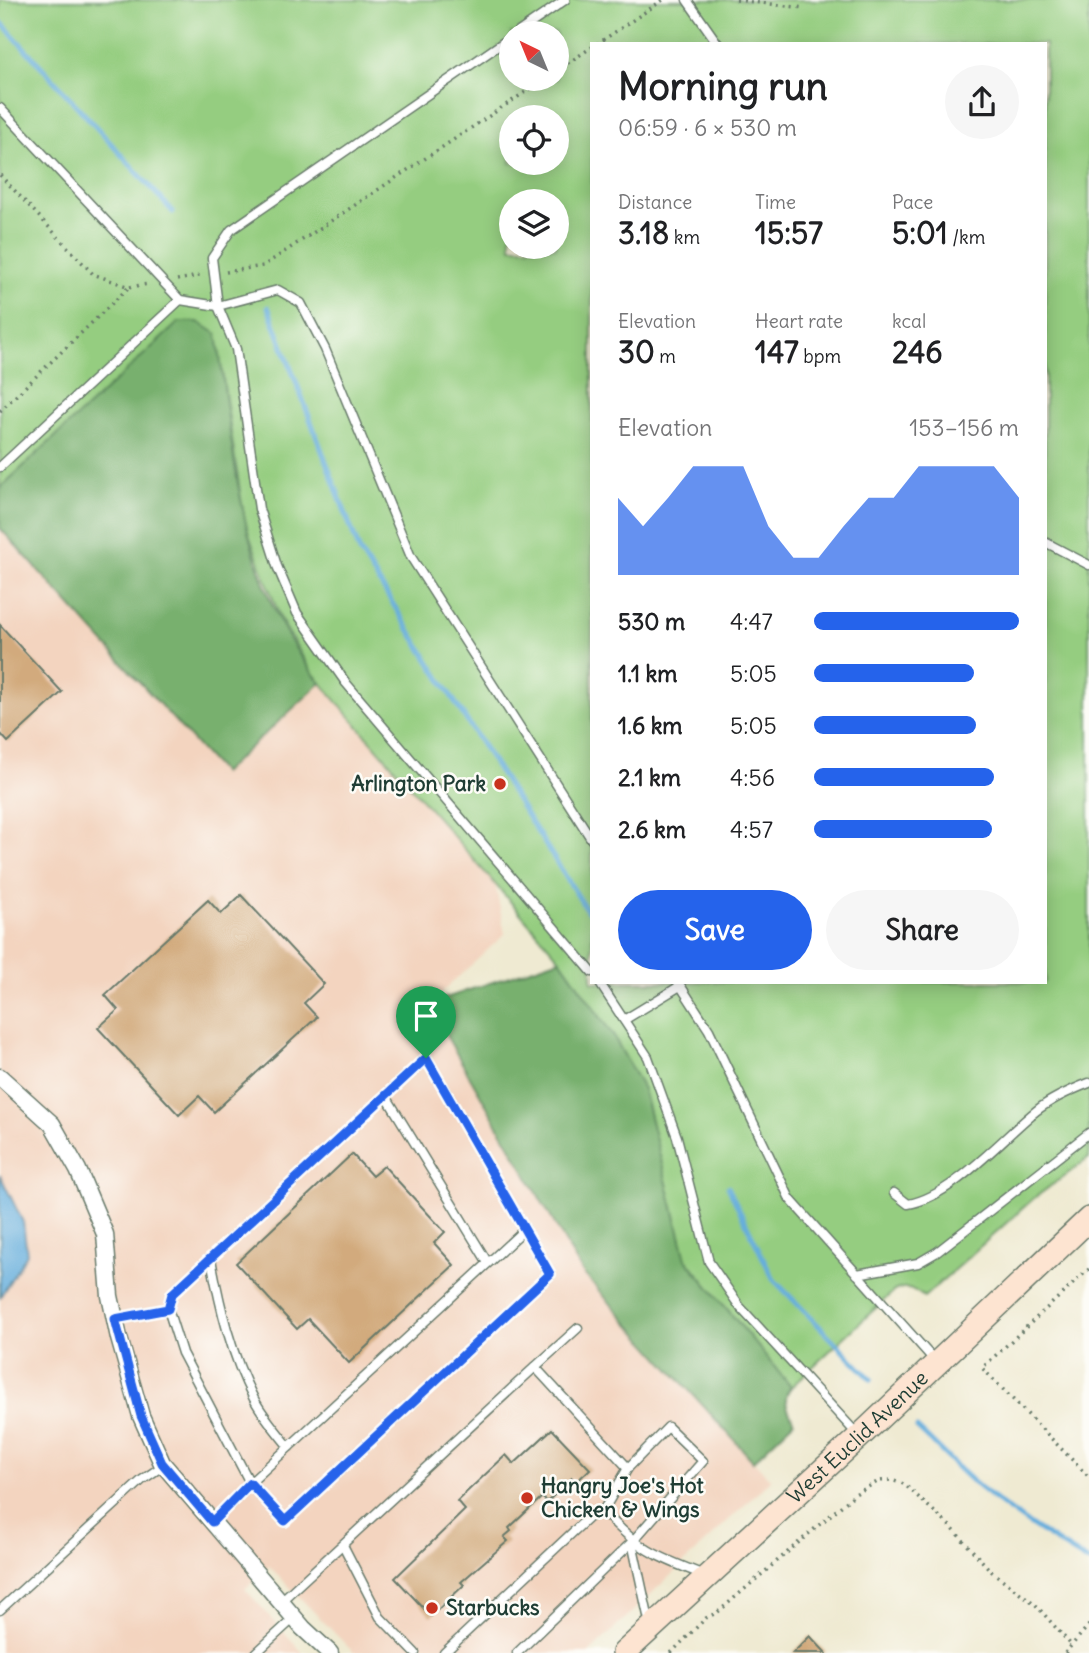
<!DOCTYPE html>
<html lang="en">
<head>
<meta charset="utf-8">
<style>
  body { margin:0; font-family:Delius,sans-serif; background:#f6f6f6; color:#202124; height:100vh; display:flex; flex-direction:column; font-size:26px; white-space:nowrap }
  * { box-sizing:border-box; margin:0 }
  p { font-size:23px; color:#757577 }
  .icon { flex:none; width:38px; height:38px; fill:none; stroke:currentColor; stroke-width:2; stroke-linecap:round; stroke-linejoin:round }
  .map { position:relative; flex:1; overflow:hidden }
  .sheet { position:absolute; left:590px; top:42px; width:457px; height:942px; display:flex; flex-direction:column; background:#fff; border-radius:0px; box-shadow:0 4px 18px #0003 }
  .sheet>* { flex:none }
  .needle { width:46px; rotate:317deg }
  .fabs { position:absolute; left:499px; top:21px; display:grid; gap:14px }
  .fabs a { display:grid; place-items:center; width:70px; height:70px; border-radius:50%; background:#fff; box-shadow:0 4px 18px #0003; font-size:35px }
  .pin { position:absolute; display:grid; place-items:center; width:60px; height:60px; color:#fff; margin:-72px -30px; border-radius:50% 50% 50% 0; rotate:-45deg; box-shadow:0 0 7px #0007 }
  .pin .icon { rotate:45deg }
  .round { display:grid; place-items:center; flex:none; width:74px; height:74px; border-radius:37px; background:#f6f6f6 }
  .summary { display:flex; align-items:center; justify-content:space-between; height:119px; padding:0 28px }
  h1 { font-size:38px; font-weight:700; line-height:52px }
  .figures { display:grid; grid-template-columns:repeat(3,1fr); gap:10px; height:119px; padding:7px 28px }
  .figures div { display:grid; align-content:center }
  .figures b { font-size:30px; font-weight:700 }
  .figures small { font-size:19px; font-weight:400 }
  .figures p { font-size:19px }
  .chart { height:196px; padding:14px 28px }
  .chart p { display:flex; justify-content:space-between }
  .chart svg { width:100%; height:126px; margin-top:7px; fill:#2563eb; opacity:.7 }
  .action { display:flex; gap:14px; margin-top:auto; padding:14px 28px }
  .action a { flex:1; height:80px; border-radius:42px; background:#2563eb; color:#fff; font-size:28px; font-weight:700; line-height:80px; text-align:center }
  .action a+a { background:#f6f6f6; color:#202124 }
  ul { padding:0 28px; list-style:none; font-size:23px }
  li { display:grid; grid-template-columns:112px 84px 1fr; align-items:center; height:52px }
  li i { height:18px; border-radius:9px; background:#2563eb }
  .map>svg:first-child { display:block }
</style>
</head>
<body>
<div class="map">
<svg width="1089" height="1653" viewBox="0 0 1089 1653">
  <rect width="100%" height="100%" fill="#fdfcf7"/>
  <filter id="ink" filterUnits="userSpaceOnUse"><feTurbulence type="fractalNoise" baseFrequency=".0143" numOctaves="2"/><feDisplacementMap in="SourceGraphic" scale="14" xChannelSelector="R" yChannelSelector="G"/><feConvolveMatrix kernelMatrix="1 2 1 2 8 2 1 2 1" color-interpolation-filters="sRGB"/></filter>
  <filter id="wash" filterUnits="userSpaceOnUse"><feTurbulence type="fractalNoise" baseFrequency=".00686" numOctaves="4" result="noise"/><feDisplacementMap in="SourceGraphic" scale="28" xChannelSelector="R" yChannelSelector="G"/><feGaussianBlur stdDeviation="1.57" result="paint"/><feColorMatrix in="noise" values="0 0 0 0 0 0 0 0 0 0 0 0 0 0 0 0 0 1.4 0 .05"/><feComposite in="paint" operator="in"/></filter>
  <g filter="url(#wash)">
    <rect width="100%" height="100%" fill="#efead2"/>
    <polygon fill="#f3d4bf" points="0,528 222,772 321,683 495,884 505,934 429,1004 583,1273 771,1480 589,1653 354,1653 269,1566 245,1589 303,1653 0,1653"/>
    <path fill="#95cd80" stroke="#5a855a" stroke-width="2" fill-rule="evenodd" d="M 0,0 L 1089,0 L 1089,1158 L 1033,1199 L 924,1297 C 913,1289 907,1284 894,1291 L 791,1387 L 686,1259 L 643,1089 L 614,1037 L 560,959 L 313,674 L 281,620 L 245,524 L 216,334 L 179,323 L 0,488 ZM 511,33 L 556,33 L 556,79 L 511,79 ZM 592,44 L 1045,44 L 1045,982 L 592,982 ZM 511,117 L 556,117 L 556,163 L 511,163 ZM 511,201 L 556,201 L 556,247 L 511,247 Z"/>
    <g fill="#78b06e" stroke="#4c7651" stroke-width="2">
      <path d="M 179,322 L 198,322 L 217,334 C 234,451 239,589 321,683 L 222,773 L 0,528 L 0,488 Z"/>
      <path d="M 560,959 L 614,1037 L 643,1089 L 686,1259 L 791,1387 C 781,1399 788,1409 794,1422 L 753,1461 L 583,1273 L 428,1004 Z"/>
    </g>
    <polygon fill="#65addc" stroke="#427588" stroke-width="2" points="0,1175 23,1222 27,1254 0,1297"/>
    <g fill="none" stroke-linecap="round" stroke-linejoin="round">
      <g stroke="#65addc" stroke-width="5">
        <polyline points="0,21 173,212"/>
        <polyline points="268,307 360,552 588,912"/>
        <polyline points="728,1187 774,1280 871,1379"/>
        <path d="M 917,1428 C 936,1445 953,1464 972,1481 C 1008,1512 1048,1537 1089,1562"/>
      </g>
    </g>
    <g id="blocks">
      <g fill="#d2aa7d">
        <polygon points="0,625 62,692 8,742 0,733"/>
        <polygon points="241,895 324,984 304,1003 317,1017 214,1112 199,1096 179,1115 98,1028 118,1010 105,995 208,900 221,914"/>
        <polygon points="352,1154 372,1176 384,1166 445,1232 434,1243 454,1265 349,1363 308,1319 297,1329 236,1263"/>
        <polygon points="552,1429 590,1469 576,1482 572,1478 547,1502 542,1497 509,1528 511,1531 504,1537 508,1541 461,1582 464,1585 431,1616 395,1578 465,1510 457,1501 506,1455 514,1464"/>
        <polygon points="810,1636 826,1653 793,1653"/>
      </g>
    </g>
  </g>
  <g filter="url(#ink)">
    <use href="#blocks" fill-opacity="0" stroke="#687a6b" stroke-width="2"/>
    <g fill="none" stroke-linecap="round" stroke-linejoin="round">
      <g stroke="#687a6b" stroke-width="11">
        <g id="service">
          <polyline points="687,0 718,44"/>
          <polyline points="517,33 565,0"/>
          <polyline points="511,37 231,230 212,258 218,306 236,349 259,509 277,566 297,613 346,683 592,972"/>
          <polyline points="0,108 180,300 218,306 278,290 301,303 325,349 411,557 592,840"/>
          <polyline points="0,467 180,300"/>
          <polyline points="1045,542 1089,565"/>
          <polyline points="599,982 648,1057 677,1137 709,1262 740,1307 858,1435"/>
          <polyline points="678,982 709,1030 790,1199 935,1361"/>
          <polyline points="624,1020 680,986"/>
          <polyline points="386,1096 488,1263"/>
          <path d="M 894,1193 L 908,1204 C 952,1197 1001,1139 1036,1111 C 1051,1099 1071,1090 1089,1083"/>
          <path d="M 211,1259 C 220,1307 231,1355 254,1399 C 263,1416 277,1432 289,1447"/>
          <polyline points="857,1274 918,1263 937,1252 1089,1133"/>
          <polyline points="168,1309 172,1294 426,1058 550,1274 285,1521 250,1483 525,1229"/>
          <polyline points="115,1319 168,1309 182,1353 250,1483 212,1522"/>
          <polyline points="535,1367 578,1328"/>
          <polyline points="632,1542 650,1625"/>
          <polyline points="343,1545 380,1617 415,1653"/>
          <path d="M 280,1602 L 535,1367 L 628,1468 L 603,1511 C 639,1550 655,1556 704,1575"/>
          <polyline points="0,1610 142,1480 164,1465"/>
          <polyline points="256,1653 294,1618"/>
          <polyline points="444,1653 589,1517 603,1511"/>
          <polyline points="517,1653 632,1542 703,1461 668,1427 628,1468"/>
        </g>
      </g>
      <g stroke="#687a6b" stroke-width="19">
        <polyline id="minor" points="0,1077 52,1124 78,1170 105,1234 110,1296 119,1338 141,1416 162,1463 303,1628 330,1653"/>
      </g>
      <g stroke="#687a6b" stroke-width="26">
        <g id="secondary">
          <path id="s1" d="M 624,1653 L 860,1436 L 1089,1219"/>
        </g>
      </g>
      <g stroke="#687a6b" stroke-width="3.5" stroke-dasharray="2 5" stroke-linecap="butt">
        <polyline points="736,0 804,8"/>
        <polyline points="597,44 663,0"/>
        <polyline points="556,71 592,47"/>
        <polyline points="0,175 93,274 129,287 149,284"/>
        <polyline points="226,272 263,266 545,79"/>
        <polyline points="177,280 204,275"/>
        <polyline points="0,411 129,287"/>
        <polyline points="1089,1269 982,1368 1089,1477"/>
        <polyline points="671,1653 706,1618 718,1612 855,1494 879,1481 891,1480 904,1484 952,1528 991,1571 1035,1604 1072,1646"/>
        <polyline points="1065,1653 1089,1625"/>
      </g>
      <use href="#service" stroke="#fff" stroke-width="8"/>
      <use href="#minor" stroke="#fff" stroke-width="16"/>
      <use href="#secondary" stroke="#fde4d1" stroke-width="23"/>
    </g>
  </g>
  <g fill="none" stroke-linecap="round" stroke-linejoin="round" filter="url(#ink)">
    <g stroke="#fff" stroke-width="14">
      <polygon id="route" points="426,1058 550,1274 285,1521 250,1483 212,1522 162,1463 141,1416 115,1319 168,1309 172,1294"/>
    </g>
    <use href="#route" stroke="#2563eb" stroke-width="9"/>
  </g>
  <g fill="#c8321e" stroke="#fdfcf7" stroke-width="2.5">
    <circle cx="500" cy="784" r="7"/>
    <circle cx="527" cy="1498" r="7"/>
    <circle cx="432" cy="1608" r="7"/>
  </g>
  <g text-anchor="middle" stroke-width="5" stroke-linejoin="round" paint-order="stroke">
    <g font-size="21" font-weight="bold" fill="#1f3d34" stroke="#fdfcf7" text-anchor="start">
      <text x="486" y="791" text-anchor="end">Arlington Park</text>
      <text x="541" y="1493">Hangry Joe's Hot<tspan x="541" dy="24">Chicken &amp; Wings</tspan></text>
      <text x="446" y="1615">Starbucks</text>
    </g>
    <g font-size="21" fill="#1f3d34" stroke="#fdfcf7">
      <text dy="7" stroke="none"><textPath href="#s1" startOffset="318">West Euclid Avenue</textPath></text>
    </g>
  </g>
</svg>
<div class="fabs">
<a><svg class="needle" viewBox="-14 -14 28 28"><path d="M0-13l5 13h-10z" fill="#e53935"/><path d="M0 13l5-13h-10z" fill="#757577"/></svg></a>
<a><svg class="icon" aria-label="locate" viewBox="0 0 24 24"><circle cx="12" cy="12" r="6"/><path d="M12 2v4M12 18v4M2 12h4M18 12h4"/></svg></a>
<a><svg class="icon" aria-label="layers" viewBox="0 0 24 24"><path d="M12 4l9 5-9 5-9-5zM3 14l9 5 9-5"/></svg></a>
</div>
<div class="pin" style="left:426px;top:1058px;background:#1e9e55"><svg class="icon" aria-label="arrive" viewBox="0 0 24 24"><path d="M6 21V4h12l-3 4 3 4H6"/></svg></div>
<section class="sheet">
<div class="summary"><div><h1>Morning run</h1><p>06:59 · 6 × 530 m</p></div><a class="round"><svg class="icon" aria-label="share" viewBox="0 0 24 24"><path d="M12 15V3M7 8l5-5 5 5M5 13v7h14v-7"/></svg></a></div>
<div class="figures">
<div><p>Distance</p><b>3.18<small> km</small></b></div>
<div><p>Time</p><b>15:57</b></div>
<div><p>Pace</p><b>5:01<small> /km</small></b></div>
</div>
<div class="figures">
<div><p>Elevation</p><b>30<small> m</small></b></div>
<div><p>Heart rate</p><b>147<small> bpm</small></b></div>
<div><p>kcal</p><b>246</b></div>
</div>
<div class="chart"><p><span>Elevation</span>153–156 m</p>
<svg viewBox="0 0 160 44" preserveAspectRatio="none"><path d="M0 44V17L10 27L20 17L30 6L40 6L50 6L60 27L70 38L80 38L90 27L100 17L110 17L120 6L130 6L140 6L150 6L160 17V44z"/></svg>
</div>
<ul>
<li><b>530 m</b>4:47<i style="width:100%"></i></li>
<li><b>1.1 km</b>5:05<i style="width:78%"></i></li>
<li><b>1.6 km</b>5:05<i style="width:79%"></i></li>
<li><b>2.1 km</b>4:56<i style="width:88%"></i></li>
<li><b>2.6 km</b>4:57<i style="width:87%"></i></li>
</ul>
<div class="action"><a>Save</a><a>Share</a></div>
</section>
</div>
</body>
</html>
